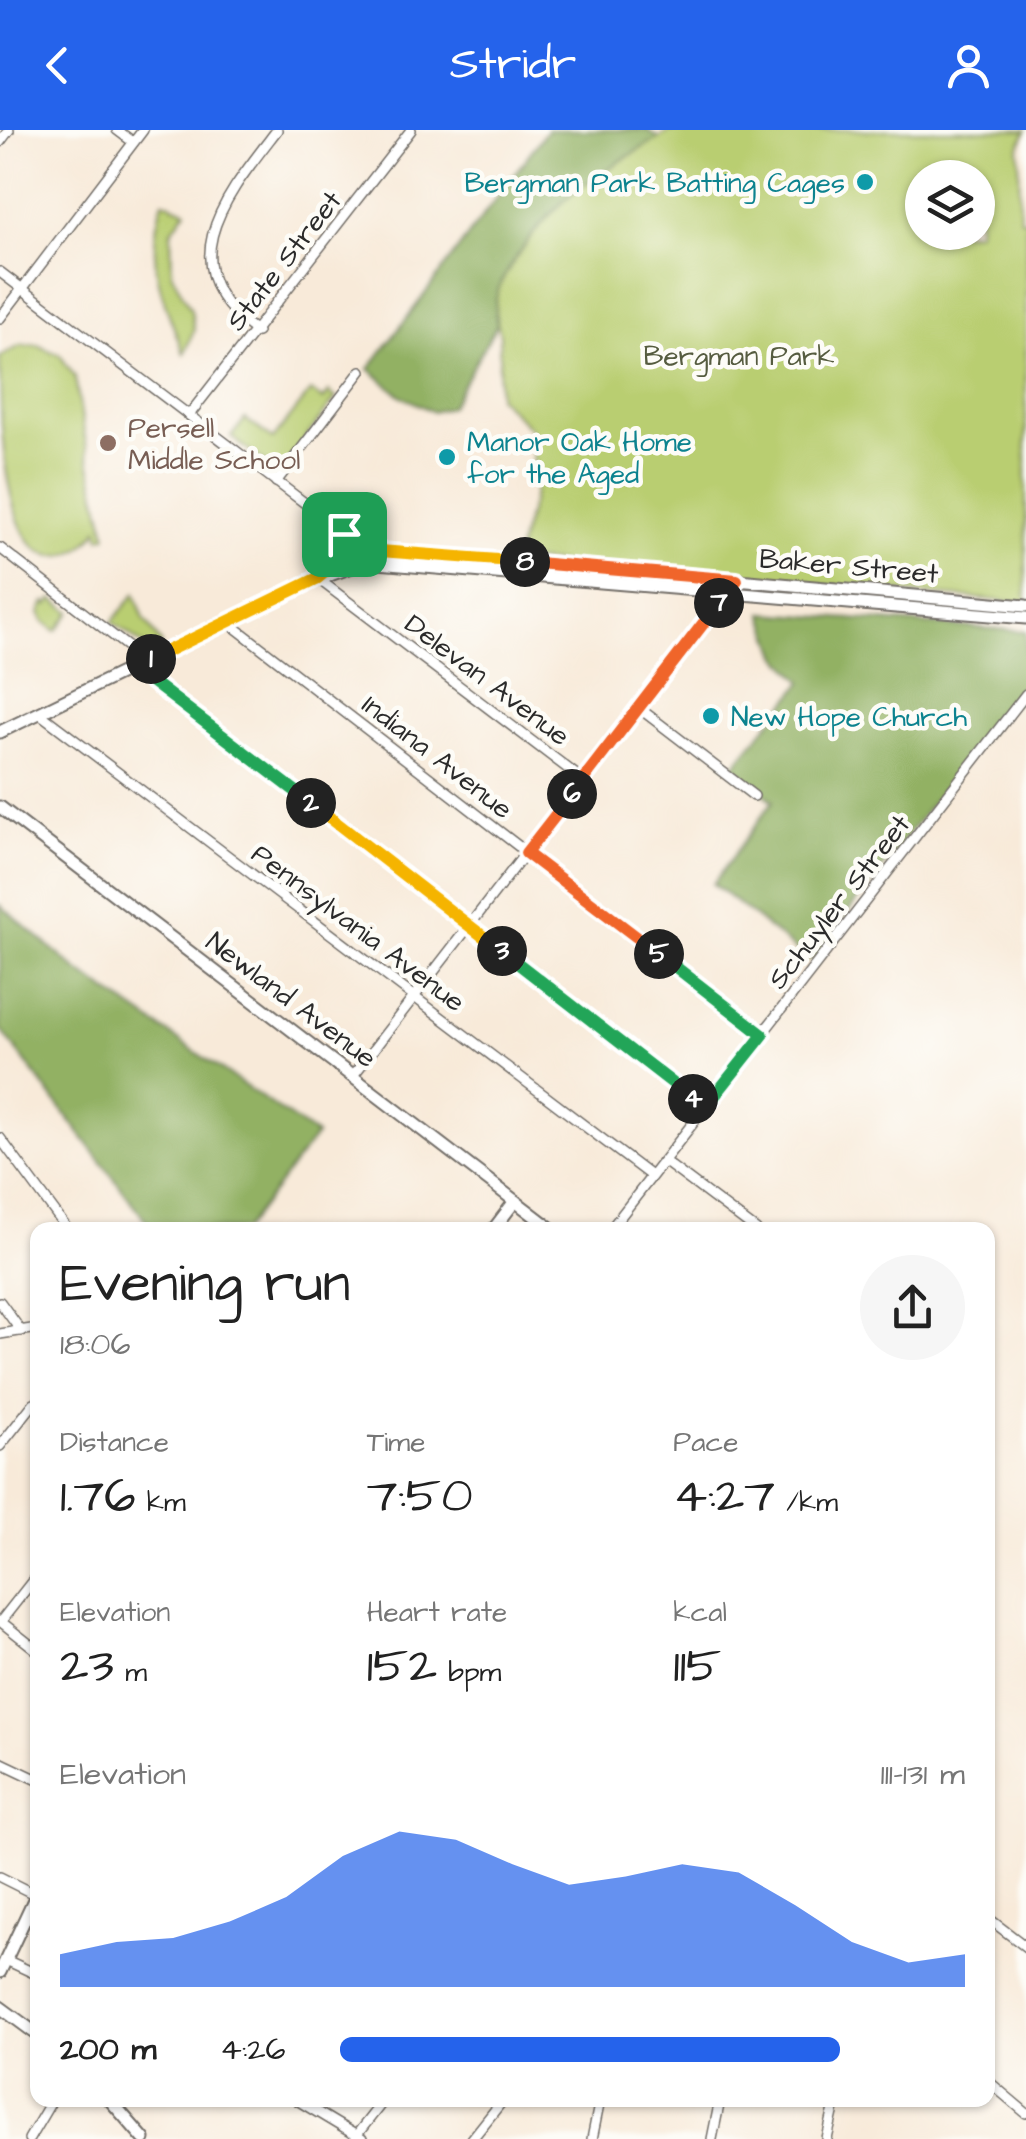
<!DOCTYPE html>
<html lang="en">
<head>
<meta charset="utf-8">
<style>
  body { margin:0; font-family:"Architects Daughter",sans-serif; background:#f6f6f6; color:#222; height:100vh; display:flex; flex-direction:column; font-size:38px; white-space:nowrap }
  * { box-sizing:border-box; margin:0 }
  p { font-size:32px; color:#767676 }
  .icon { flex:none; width:55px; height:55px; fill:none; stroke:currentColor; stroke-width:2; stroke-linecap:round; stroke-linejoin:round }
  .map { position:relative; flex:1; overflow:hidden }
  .drawer { position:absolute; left:30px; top:1092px; width:965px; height:885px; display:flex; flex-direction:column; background:#fff; border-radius:20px; box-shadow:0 2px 8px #0004 }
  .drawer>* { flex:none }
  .controls { position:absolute; left:905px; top:30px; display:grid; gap:20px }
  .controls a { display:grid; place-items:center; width:90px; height:90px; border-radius:50%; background:#fff; box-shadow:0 2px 8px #0004; font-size:50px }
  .pin { position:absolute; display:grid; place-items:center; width:85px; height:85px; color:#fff; margin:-42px; border-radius:20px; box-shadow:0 5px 15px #0006 }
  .km { position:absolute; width:50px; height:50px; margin:-25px; border-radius:50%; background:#222; color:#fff; font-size:28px; line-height:50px; text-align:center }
  .round { display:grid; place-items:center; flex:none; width:105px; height:105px; border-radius:52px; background:#f6f6f6 }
  .head { display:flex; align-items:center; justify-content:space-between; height:170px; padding:0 30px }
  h1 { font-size:55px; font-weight:600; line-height:75px }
  .stats { display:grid; grid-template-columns:repeat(3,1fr); gap:15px; height:170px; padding:10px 30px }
  .stats div { display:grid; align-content:center }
  .stats b { font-size:50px; font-weight:600 }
  .stats small { font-size:28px; font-weight:400 }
  .stats p { font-size:28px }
  .chart { height:280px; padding:20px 30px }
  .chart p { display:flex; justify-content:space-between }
  .chart svg { width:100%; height:180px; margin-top:10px; fill:#2563eb; opacity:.7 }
  ul { padding:0 30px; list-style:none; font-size:32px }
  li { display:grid; grid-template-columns:160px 120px 1fr; align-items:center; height:75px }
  li i { height:25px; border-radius:12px; background:#2563eb }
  header { display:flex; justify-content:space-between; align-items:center; height:130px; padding:0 30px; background:#2563eb; color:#fff; font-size:45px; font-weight:600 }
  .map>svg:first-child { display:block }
</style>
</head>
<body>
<header><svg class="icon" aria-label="back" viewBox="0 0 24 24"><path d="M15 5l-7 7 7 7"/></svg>Stridr<svg class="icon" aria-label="person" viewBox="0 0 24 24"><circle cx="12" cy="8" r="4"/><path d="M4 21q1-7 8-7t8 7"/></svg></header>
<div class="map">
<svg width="1026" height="2009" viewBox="0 0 1026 2009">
  <rect width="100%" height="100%" fill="#fdfcf7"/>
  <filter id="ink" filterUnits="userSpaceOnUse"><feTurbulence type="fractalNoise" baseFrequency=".01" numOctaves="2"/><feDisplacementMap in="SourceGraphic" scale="20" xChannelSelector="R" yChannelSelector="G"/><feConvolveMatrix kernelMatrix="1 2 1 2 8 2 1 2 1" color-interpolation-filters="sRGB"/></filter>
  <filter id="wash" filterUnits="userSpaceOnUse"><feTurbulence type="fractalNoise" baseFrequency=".0048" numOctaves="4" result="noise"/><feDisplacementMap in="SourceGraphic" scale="40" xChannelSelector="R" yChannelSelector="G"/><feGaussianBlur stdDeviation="2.25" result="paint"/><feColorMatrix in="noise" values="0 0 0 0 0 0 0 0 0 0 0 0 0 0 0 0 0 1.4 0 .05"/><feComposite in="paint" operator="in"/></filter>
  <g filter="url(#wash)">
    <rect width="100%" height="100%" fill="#f8ead9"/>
    <g fill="#b9ce71" stroke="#727c4e" stroke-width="2.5" fill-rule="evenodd">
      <path d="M 672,0 L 1026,0 L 1019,18 L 1020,88 L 1026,90 L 1026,473 L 515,429 L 535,362 L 532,300 L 498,267 L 500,206 L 493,175 L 502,147 L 535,98 L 553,78 L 602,42 ZM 922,48 L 978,48 L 978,102 L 922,102 Z"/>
      <path d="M 163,71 L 186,80 L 171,102 L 172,144 L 191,180 L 194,200 L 184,224 C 163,169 143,129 163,71 Z"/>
      <path d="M 37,215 L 60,225 L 75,247 L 88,326 L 107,406 L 100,408 L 98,399 C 88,414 73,427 54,426 C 0,422 0,275 0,227 L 20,216 Z"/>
      <polygon points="311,261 323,270 329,262 336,268 279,343 231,307 245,289 273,309"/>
      <polygon points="135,464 144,489 162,515 150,520 112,492"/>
      <polygon points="53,469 71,482 56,501 43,491 40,483 45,472 48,475"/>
    </g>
    <g fill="#92b163" stroke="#5e6e47" stroke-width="2.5">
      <path d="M 547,0 L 647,0 L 659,8 C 601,42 558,65 520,122 C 504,146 490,164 497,194 L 450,277 L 433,282 L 400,265 L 369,239 Z"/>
      <polygon points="763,483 1026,501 1026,552 810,831 713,754 773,671 733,637 803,552 778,525"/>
      <polygon points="0,775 77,840 316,1005 244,1100 153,1100 0,898"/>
    </g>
  </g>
  <g filter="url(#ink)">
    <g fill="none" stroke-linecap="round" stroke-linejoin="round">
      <g stroke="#736e68" stroke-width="12">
        <g id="minor">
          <polyline points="117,0 133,12"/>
          <polyline points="0,12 9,0"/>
          <polyline points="0,142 368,421"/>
          <polyline points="0,188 143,0"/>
          <path d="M 257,202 C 165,136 227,65 277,0"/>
          <polyline points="189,285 411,0"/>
          <polyline points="276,352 361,241"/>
          <polyline points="0,418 146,531"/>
          <polyline points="317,448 583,650"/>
          <polyline points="228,492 763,905"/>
          <polyline points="135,537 705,979"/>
          <polyline points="639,578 754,666"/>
          <polyline points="39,583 651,1046"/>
          <polyline points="352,947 737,450"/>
          <polyline points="0,1008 68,1100"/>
          <polyline points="664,1031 756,1100"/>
          <polyline points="610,1100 1026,564"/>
          <polyline points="0,1172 21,1201"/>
          <polyline points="0,1204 38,1198"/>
          <polyline points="0,1316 34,1273"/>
          <polyline points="0,1491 38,1521"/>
          <polyline points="1,1491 38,1444"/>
          <polyline points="0,1632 38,1650"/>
          <polyline points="0,1747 36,1765"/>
          <polyline points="988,1788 1026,1817"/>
          <polyline points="6,1830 38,1845"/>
          <polyline points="988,1951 1026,1983"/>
          <polyline points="297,1970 362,2009"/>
          <polyline points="355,2007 384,1970"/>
          <polyline points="29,2009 52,1970"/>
          <polyline points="472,2009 503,1970"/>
          <polyline points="592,2009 600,1970"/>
          <polyline points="712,2009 720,1970"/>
          <polyline points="827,2009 836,1970"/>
        </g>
      </g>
      <g stroke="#736e68" stroke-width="15">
        <g id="tertiary">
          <polyline points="327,446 366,432 1026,488"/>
          <polyline points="0,602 317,448 352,423 363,421 560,434 1026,476"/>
          <polyline points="0,677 553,1100"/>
          <polyline points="493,1100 515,1071"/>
          <polyline points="0,1842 38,1761"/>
          <polyline points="0,1877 38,1905"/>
          <polyline points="110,1970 144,2009"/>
        </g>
      </g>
      <use href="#minor" stroke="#fff" stroke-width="9"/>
      <use href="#tertiary" stroke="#fff" stroke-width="11"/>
    </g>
  </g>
  <g fill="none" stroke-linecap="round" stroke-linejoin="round" filter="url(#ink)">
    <g stroke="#fff" stroke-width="20">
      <polyline id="split-1" points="151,529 318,448 342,428 346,413 344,404"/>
    </g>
    <g stroke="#fff" stroke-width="20">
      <polyline id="split-2" points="151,529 134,538 311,673"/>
    </g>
    <g stroke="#fff" stroke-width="20">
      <polyline id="split-3" points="311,673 502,821"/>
    </g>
    <g stroke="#fff" stroke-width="20">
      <polyline id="split-4" points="502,821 693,969"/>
    </g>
    <g stroke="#fff" stroke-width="20">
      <polyline id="split-5" points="659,824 763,905 705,978 693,969"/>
    </g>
    <g stroke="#fff" stroke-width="20">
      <polyline id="split-6" points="572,664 526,723 659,824"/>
    </g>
    <g stroke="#fff" stroke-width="20">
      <polyline id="split-7" points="572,664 719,473"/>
    </g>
    <g stroke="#fff" stroke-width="20">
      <polyline id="split-8" points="525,432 737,450 719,473"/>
    </g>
    <g stroke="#fff" stroke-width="20">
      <polyline id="split-9" points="344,404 367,420 525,432"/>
    </g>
    <use href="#split-1" stroke="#f5b400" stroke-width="12"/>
    <use href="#split-2" stroke="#22a559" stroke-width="12"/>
    <use href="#split-3" stroke="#f5b400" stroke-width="12"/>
    <use href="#split-4" stroke="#22a559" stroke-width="12"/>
    <use href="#split-5" stroke="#22a559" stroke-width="12"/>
    <use href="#split-6" stroke="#f0652b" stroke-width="12"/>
    <use href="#split-7" stroke="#f0652b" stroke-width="12"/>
    <use href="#split-8" stroke="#f0652b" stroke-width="12"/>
    <use href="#split-9" stroke="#f5b400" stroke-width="12"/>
  </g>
  <g fill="#0f9aa8" stroke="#fdfcf7" stroke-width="4">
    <circle cx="865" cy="52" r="10"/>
    <circle cx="447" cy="327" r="10"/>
    <circle cx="711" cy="586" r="10"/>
  </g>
  <circle fill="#8d6e63" stroke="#fdfcf7" stroke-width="4" cx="108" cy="313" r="10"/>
  <g text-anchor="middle" stroke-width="9" stroke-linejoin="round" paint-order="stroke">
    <g font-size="28" fill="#0d838f" stroke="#fdfcf7" text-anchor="start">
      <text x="845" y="62" text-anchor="end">Bergman Park Batting Cages</text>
      <text x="467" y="321">Manor Oak Home<tspan x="467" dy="32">for the Aged</tspan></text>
      <text x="731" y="596">New Hope Church</text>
    </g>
    <g font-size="28" fill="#2b2b2b" stroke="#fdfcf7">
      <text transform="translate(283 130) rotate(-52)" y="10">State Street</text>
      <text transform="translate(849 435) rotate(5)" y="10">Baker Street</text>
      <text transform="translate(488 549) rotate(37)" y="10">Delevan Avenue</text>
      <text transform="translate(438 626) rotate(38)" y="10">Indiana Avenue</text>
      <text transform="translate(838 771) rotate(-52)" y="10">Schuyler Street</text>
      <text transform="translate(359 797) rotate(37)" y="10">Pennsylvania Avenue</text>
      <text transform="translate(292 869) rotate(37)" y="10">Newland Avenue</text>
    </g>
    <g font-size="28" fill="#565c40" stroke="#fdfcf7">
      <text x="739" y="235">Bergman Park</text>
    </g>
    <g font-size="28" fill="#785e54" stroke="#fdfcf7" text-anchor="start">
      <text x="128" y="307">Persell<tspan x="128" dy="32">Middle School</tspan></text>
    </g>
  </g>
</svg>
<div class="controls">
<a><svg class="icon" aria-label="layers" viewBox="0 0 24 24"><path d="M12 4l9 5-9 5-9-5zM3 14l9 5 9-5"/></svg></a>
</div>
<div class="pin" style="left:344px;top:404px;background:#1e9e55"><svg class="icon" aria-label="arrive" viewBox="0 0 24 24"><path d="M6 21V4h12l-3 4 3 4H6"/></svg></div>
<b class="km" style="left:151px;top:529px">1</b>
<b class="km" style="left:311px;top:673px">2</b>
<b class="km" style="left:502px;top:821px">3</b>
<b class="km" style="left:693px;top:969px">4</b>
<b class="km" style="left:659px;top:824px">5</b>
<b class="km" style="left:572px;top:664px">6</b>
<b class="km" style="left:719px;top:473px">7</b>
<b class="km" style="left:525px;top:432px">8</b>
<section class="drawer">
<div class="head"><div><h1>Evening run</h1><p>18:06</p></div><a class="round"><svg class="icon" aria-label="share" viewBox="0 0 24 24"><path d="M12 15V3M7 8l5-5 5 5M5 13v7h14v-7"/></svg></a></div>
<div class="stats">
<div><p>Distance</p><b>1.76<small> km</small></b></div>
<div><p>Time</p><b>7:50</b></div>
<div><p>Pace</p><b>4:27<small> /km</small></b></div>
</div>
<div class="stats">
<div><p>Elevation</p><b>23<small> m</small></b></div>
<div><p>Heart rate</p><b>152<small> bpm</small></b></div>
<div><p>kcal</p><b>115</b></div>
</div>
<div class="chart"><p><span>Elevation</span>111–131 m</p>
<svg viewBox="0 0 160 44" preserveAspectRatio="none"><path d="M0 44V36L10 33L20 32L30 28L40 22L50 12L60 6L70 8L80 14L90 19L100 17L110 14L120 16L130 24L140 33L150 38L160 36V44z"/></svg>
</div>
<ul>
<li><b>200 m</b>4:26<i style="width:80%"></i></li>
</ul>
</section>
</div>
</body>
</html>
